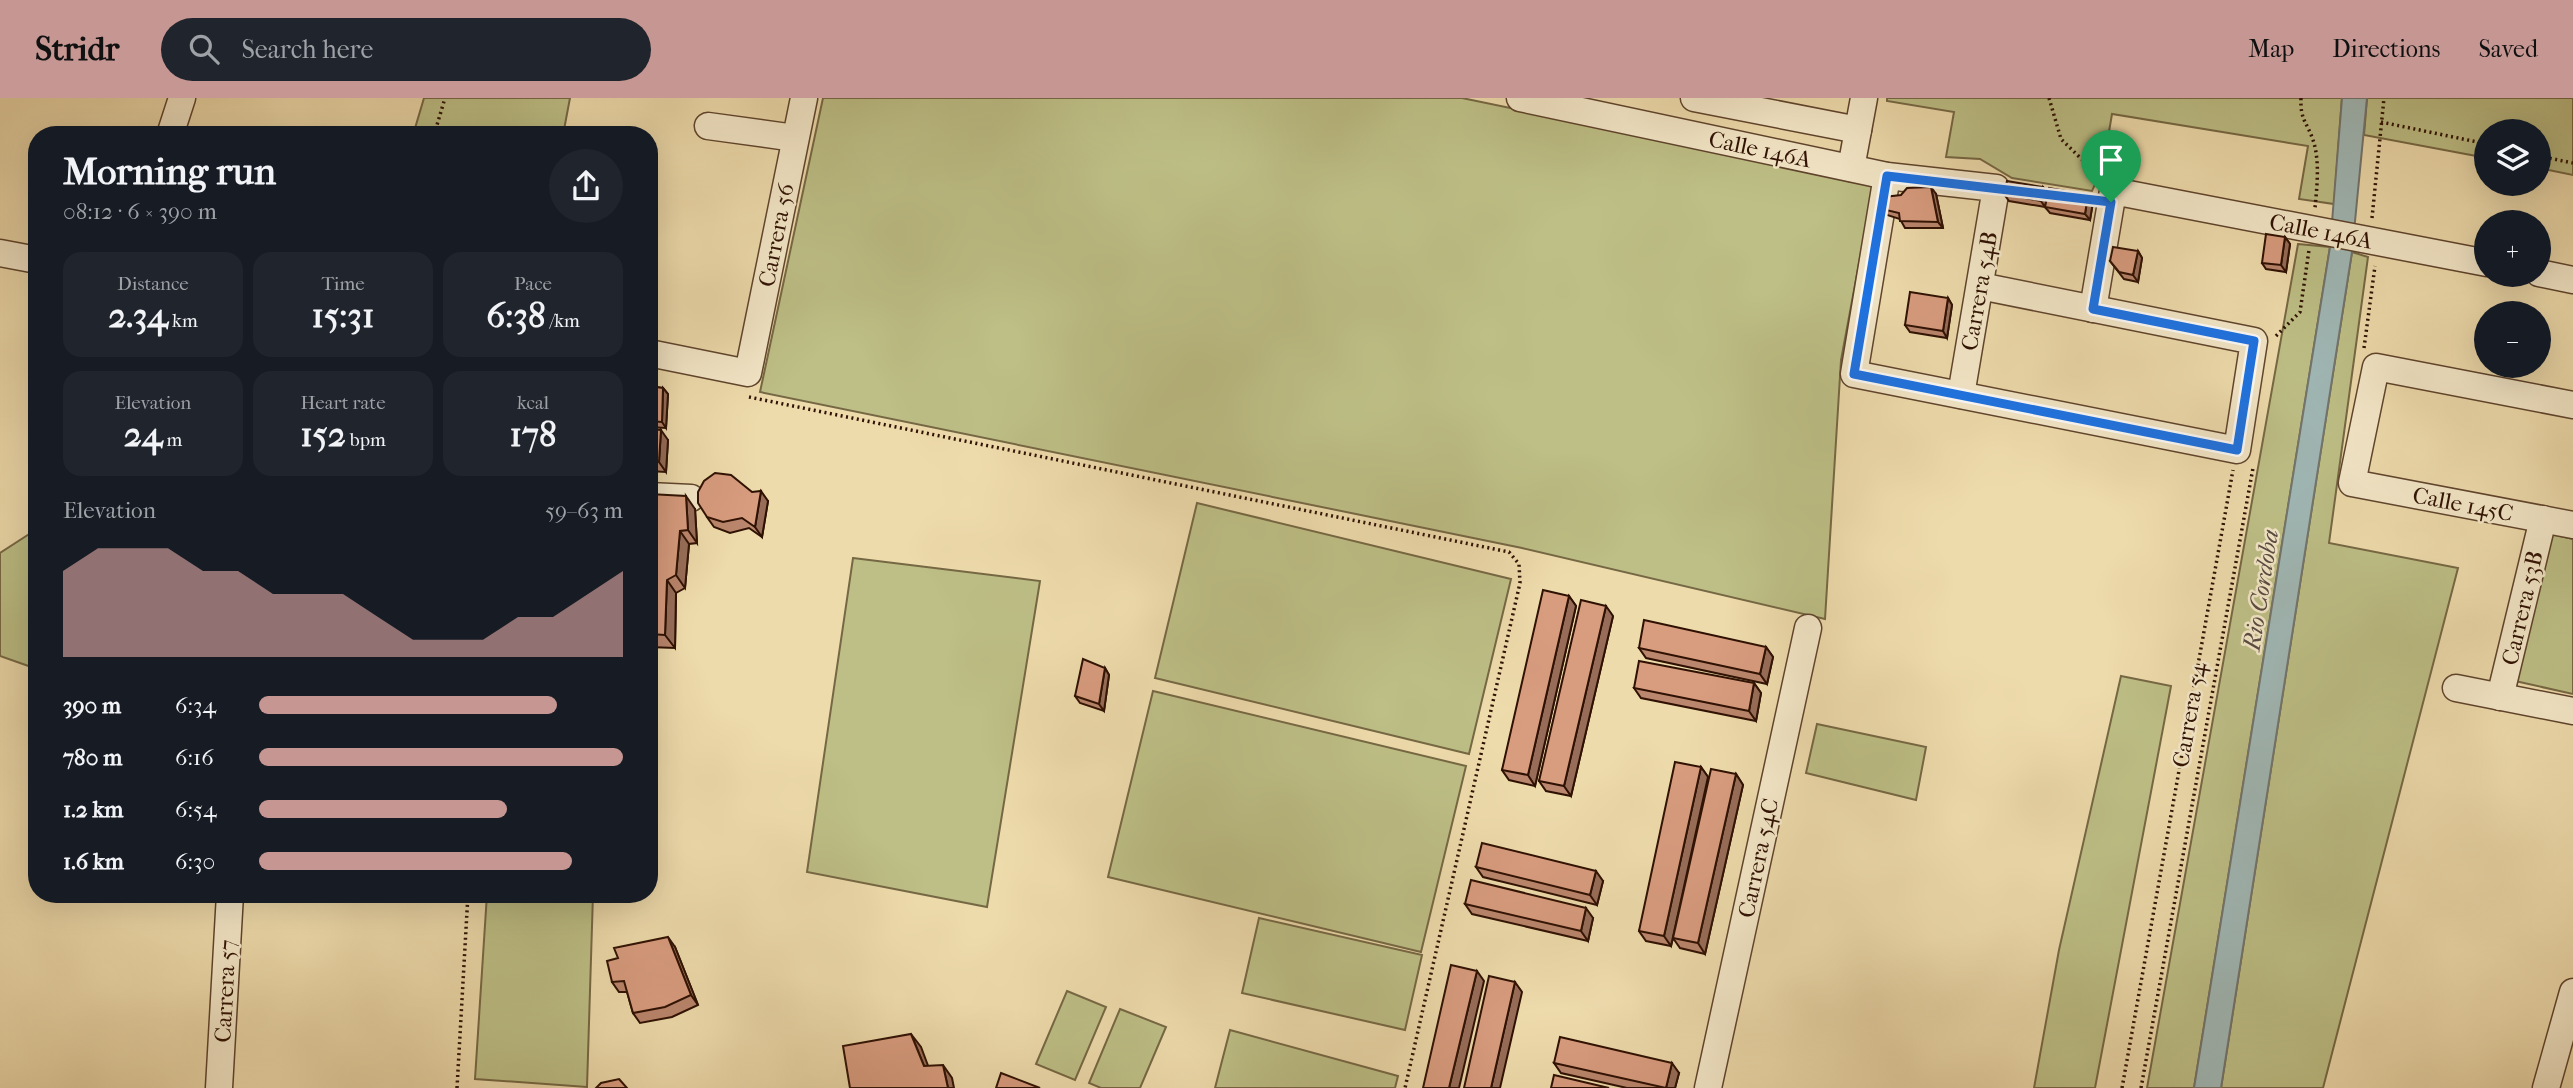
<!DOCTYPE html>
<html lang="en">
<head>
<meta charset="utf-8">
<style>
  body { margin:0; font-family:"IM FELL French Canon",serif; background:#20242c; color:#f1f3f6; height:100vh; display:flex; flex-direction:column; font-size:26px; white-space:nowrap }
  * { box-sizing:border-box; margin:0 }
  p { font-size:23px; color:#9ea1a6 }
  .icon { flex:none; width:38px; height:38px; fill:none; stroke:currentColor; stroke-width:2; stroke-linecap:round; stroke-linejoin:round }
  .map { position:relative; flex:1; overflow:hidden }
  .panel { position:absolute; left:28px; top:28px; width:630px; height:777px; display:flex; flex-direction:column; background:#171b24; border-radius:28px; box-shadow:0 7px 28px #0002 }
  .panel>* { flex:none }
  .controls { position:absolute; left:2474px; top:21px; display:grid; gap:14px }
  .controls a { display:grid; place-items:center; width:77px; height:77px; border-radius:50%; background:#171b24; box-shadow:0 7px 28px #0002; font-size:35px }
  .pin { position:absolute; display:grid; place-items:center; width:60px; height:60px; color:#fff; margin:-72px -30px; border-radius:50% 50% 50% 0; rotate:-45deg; box-shadow:0 0 7px #0007 }
  .pin .icon { rotate:45deg }
  .round { display:grid; place-items:center; flex:none; width:74px; height:74px; border-radius:37px; background:#20242c }
  .headline { display:flex; align-items:center; justify-content:space-between; height:119px; padding:0 35px }
  h1 { font-size:38px; font-weight:800; line-height:52px }
  .metrics { display:grid; grid-template-columns:repeat(3,1fr); gap:10px; height:119px; padding:7px 35px }
  .metrics div { display:grid; align-content:center; border-radius:18px; background:#20242c; text-align:center }
  .metrics b { font-size:35px; font-weight:800 }
  .metrics small { font-size:19px; font-weight:400 }
  .metrics p { font-size:19px }
  .chart { height:196px; padding:14px 35px }
  .chart p { display:flex; justify-content:space-between }
  .chart svg { width:100%; height:126px; margin-top:7px; fill:#c59692; opacity:.7 }
  ul { padding:0 35px; list-style:none; font-size:23px }
  li { display:grid; grid-template-columns:112px 84px 1fr; align-items:center; height:52px }
  li i { height:18px; border-radius:9px; background:#c59692 }
  header { display:flex; align-items:center; gap:42px; box-sizing:border-box; height:98px; padding:0 35px; background:#c59692; color:#111 }
  header strong { font-size:33px }
  nav { display:flex; gap:38px; margin-inline-start:auto; font-size:24px }
  .search { width:490px; height:63px; background:#20242c; display:flex; align-items:center; gap:18px; box-sizing:border-box; padding:0 24px; border-radius:38px; color:#9ea1a6; font-size:26px }
  .map>svg:first-child { display:block }
</style>
</head>
<body>
<header>
<strong>Stridr</strong>
<div class="search"><svg class="icon" aria-label="search" viewBox="0 0 24 24"><circle cx="10" cy="10" r="6"/><path d="M15 15l6 6"/></svg>Search here</div>
<nav><a>Map</a><a>Directions</a><a>Saved</a></nav>
</header>
<div class="map">
<svg width="2573" height="990" viewBox="0 0 2573 990">
  <rect width="100%" height="100%" fill="#eedbac"/>
  <filter id="stains"><feTurbulence type="fractalNoise" baseFrequency=".00286" numOctaves="4"/><feColorMatrix values="0 0 0 0 .2 0 0 0 0 .09 0 0 0 0 .02 0 0 0 .5 -.17"/></filter>
  <radialGradient id="worn" r=".72"><stop offset=".6" stop-color="#630" stop-opacity="0"/><stop offset="1" stop-color="#630" stop-opacity=".3"/></radialGradient>
  <g fill="#bdbf86" stroke="#766844" stroke-width="2">
    <polygon points="424,0 570,0 563,37 413,37"/>
    <polygon points="823,0 1462,0 1874,85 1841,262 1825,521 1522,450 760,294"/>
    <polygon points="1887,0 2342,0 2334,106 2299,101 2308,48 2112,16 2103,69 2092,93 2012,80 1980,61 1946,59 1954,14 1887,3"/>
    <polygon points="2367,0 2573,0 2573,77 2539,70 2539,33 2487,33 2487,60 2364,37"/>
    <polygon points="2298,146 2330,149 2194,990 2147,990"/>
    <polygon points="2352,154 2368,159 2329,445 2458,470 2323,990 2221,990"/>
    <polygon points="1197,405 1511,481 1469,656 1155,580"/>
    <polygon points="37,431 37,571 0,558 0,455"/>
    <polygon points="2552,436 2573,441 2573,596 2515,583"/>
    <polygon points="853,460 1040,483 987,809 807,774"/>
    <polygon points="2121,578 2171,588 2095,990 2034,990 2059,852"/>
    <polygon points="1153,593 1466,668 1421,854 1108,779"/>
    <polygon points="1817,626 1926,649 1916,702 1806,675"/>
    <polygon points="487,796 593,796 587,989 475,981"/>
    <polygon points="1259,820 1422,857 1405,932 1242,895"/>
    <polygon points="1067,893 1106,909 1075,982 1036,966"/>
    <polygon points="1120,911 1166,929 1140,990 1101,990 1089,985"/>
    <polygon points="1230,932 1398,978 1395,990 1215,990"/>
  </g>
  <polygon fill="#a0b8b6" stroke="#73756e" stroke-width="2" points="2342,0 2367,0 2352,154 2221,990 2194,990 2330,149"/>
  <g fill="none" stroke-linecap="round" stroke-linejoin="round">
    <g stroke="#5f442d" stroke-width="29">
      <g id="minor">
        <polyline points="1520,0 1887,78 1996,90 1961,297"/>
        <polyline points="1694,0 1858,32"/>
        <polyline points="708,28 795,40"/>
        <polyline points="170,37 182,0"/>
        <polyline points="1851,70 1864,0"/>
        <polyline points="1887,78 1854,276 2237,352 2254,243 1980,188"/>
        <polyline points="0,155 37,162"/>
        <polyline points="2539,175 2573,182"/>
        <polyline points="2093,211 2113,93 2487,165"/>
        <polyline points="649,255 748,275 804,0"/>
        <polyline points="2573,307 2376,269 2352,385 2573,427"/>
        <polyline points="649,398 691,400"/>
        <polyline points="2456,590 2573,613"/>
        <polyline points="2500,599 2543,421"/>
        <polyline points="219,990 230,796"/>
        <polyline points="1708,990 1808,530"/>
        <polyline points="2546,990 2573,894"/>
      </g>
    </g>
    <g stroke="#2f1103" stroke-width="3.5" stroke-dasharray="2 3.5" stroke-linecap="butt">
      <polyline points="2049,0 2061,41 2099,78"/>
      <path d="M 2301,0 C 2300,22 2307,24 2313,42 C 2320,63 2317,88 2315,110"/>
      <polyline points="2381,24 2487,46"/>
      <polyline points="434,37 445,0"/>
      <polyline points="2539,58 2573,65"/>
      <polyline points="2372,120 2384,0"/>
      <polyline points="2276,238 2300,214 2309,152"/>
      <polyline points="2364,250 2375,168"/>
      <polyline points="749,299 1509,454 1519,466 1520,485 1405,990"/>
      <polyline points="457,990 468,796"/>
      <polyline points="2122,990 2233,372"/>
      <polyline points="2141,990 2253,370"/>
    </g>
    <use href="#minor" stroke="#f4e8c9" stroke-width="26"/>
  </g>
  <g fill="#ba866d" stroke="#2f1103" stroke-width="2">
    <polygon points="2043,89 2048,96 2088,97 2093,104 2090,122 2050,115 2045,109 2009,103 2004,96"/>
    <polygon points="1936,96 1943,130 1905,130 1900,121 1887,117 1882,111"/>
    <polygon points="2285,139 2290,146 2286,174 2266,171 2262,165"/>
    <polygon points="2138,153 2142,160 2138,184 2124,181 2110,163"/>
    <polygon points="1948,200 1952,207 1947,240 1910,234 1905,227"/>
    <polygon points="649,288 663,290 668,296 666,330 649,329"/>
    <polygon points="649,331 668,342 666,374 649,373"/>
    <polygon points="752,394 768,403 762,439 749,430 730,435 714,429 707,419"/>
    <polygon points="649,396 695,411 697,445 689,446 685,490 676,495 675,550 649,549"/>
    <polygon points="1569,498 1576,508 1535,688 1509,682 1502,672"/>
    <polygon points="1613,518 1571,698 1546,693 1539,683"/>
    <polygon points="1766,549 1773,559 1767,586 1646,560 1639,550"/>
    <polygon points="1105,570 1109,577 1104,613 1080,605 1075,598"/>
    <polygon points="1754,585 1761,595 1756,623 1641,600 1634,590"/>
    <polygon points="1701,669 1708,679 1674,833 1736,676 1743,687 1705,856 1680,850 1673,840 1671,848 1646,843 1639,833"/>
    <polygon points="1476,769 1603,783 1597,807 1483,779"/>
    <polygon points="1465,806 1593,820 1588,843 1472,816"/>
    <polygon points="675,849 698,907 672,919 640,925 633,915 627,894 619,894 612,884"/>
    <polygon points="1554,965 1679,975 1675,990 1627,990 1561,975"/>
  </g>
  <g fill="#976d59" stroke="#2f1103" stroke-width="2">
    <polygon points="1931,89 1936,96 1943,130 1938,124"/>
    <polygon points="2043,89 2048,96 2045,109 2041,103"/>
    <polygon points="2088,97 2093,104 2090,122 2085,116"/>
    <polygon points="2285,139 2290,146 2286,174 2281,167"/>
    <polygon points="2138,153 2142,160 2138,184 2133,177"/>
    <polygon points="1948,200 1952,207 1947,240 1943,233"/>
    <polygon points="663,290 668,296 666,330 662,324"/>
    <polygon points="661,332 668,342 666,374 659,364"/>
    <polygon points="761,393 768,403 762,439 755,429"/>
    <polygon points="686,398 695,411 697,445 688,432"/>
    <polygon points="680,433 689,446 685,490 676,477"/>
    <polygon points="667,482 676,495 675,550 665,537"/>
    <polygon points="1569,498 1576,508 1535,688 1528,677"/>
    <polygon points="1606,508 1613,518 1571,698 1564,688"/>
    <polygon points="1766,549 1773,559 1767,586 1760,576"/>
    <polygon points="1105,570 1109,577 1104,613 1099,606"/>
    <polygon points="1754,585 1761,595 1756,623 1749,613"/>
    <polygon points="1701,669 1708,679 1671,848 1664,838"/>
    <polygon points="1736,676 1743,687 1705,856 1698,845"/>
    <polygon points="1596,773 1603,783 1597,807 1590,797"/>
    <polygon points="1586,810 1593,820 1588,843 1581,833"/>
    <polygon points="668,839 675,849 698,907 691,897"/>
    <polygon points="1477,873 1484,883 1459,990 1449,990"/>
    <polygon points="1515,884 1522,894 1500,990 1491,990"/>
    <polygon points="911,936 921,949 933,981 924,968"/>
    <polygon points="1672,965 1679,975 1675,990 1666,990"/>
    <polygon points="943,967 952,980 954,990 948,990"/>
  </g>
  <g fill="#d89c7f" stroke="#2f1103" stroke-width="2">
    <polygon points="2007,83 2043,89 2041,103 2004,96"/>
    <polygon points="1931,89 1938,124 1900,123 1899,115 1882,111 1884,99 1901,97 1907,90"/>
    <polygon points="2049,90 2088,97 2085,116 2045,109"/>
    <polygon points="2266,136 2285,139 2281,167 2262,165"/>
    <polygon points="2113,149 2138,153 2133,177 2119,174 2110,163"/>
    <polygon points="1910,194 1948,200 1943,233 1905,227"/>
    <polygon points="649,288 663,290 662,324 649,323"/>
    <polygon points="649,331 661,332 659,364 649,363"/>
    <polygon points="715,375 731,377 752,394 761,393 755,429 742,420 723,424 707,419 698,405 698,394 704,383"/>
    <polygon points="649,396 686,398 688,432 680,433 676,477 667,482 665,537 649,536"/>
    <polygon points="1543,492 1569,498 1528,677 1502,672"/>
    <polygon points="1581,502 1606,508 1564,688 1539,683"/>
    <polygon points="1644,522 1766,549 1760,576 1639,550"/>
    <polygon points="1083,561 1105,570 1099,606 1075,598"/>
    <polygon points="1639,563 1754,585 1749,613 1634,590"/>
    <polygon points="1675,664 1701,669 1664,838 1639,833"/>
    <polygon points="1711,671 1736,676 1698,845 1673,840"/>
    <polygon points="1482,745 1596,773 1590,797 1476,769"/>
    <polygon points="1471,782 1586,810 1581,833 1465,806"/>
    <polygon points="668,839 691,897 665,909 633,915 624,883 612,884 607,863 618,860 614,850"/>
    <polygon points="1451,867 1477,873 1449,990 1423,990"/>
    <polygon points="1489,878 1515,884 1491,990 1464,990"/>
    <polygon points="911,936 924,968 943,967 948,990 850,990 843,948"/>
    <polygon points="1560,939 1672,965 1666,990 1554,965"/>
    <polygon points="1001,975 1040,990 996,990"/>
    <polygon points="1554,977 1609,990 1551,990"/>
    <polygon points="619,981 627,990 596,990 601,985"/>
  </g>
  <g fill="none" stroke-linecap="round" stroke-linejoin="round">
    <g stroke="#fff" stroke-width="14">
      <polygon id="route" points="1887,78 2111,104 2093,211 2254,243 2237,352 1854,276"/>
    </g>
    <use href="#route" stroke="#1a73e8" stroke-width="9"/>
  </g>
  <g text-anchor="middle" stroke-width="5" stroke-linejoin="round" paint-order="stroke">
    <g font-size="23" fill="#2f1103" stroke="#f4e8c9">
      <text transform="translate(1760 51) rotate(12)" y="8">Calle 146A</text>
      <text transform="translate(2321 133) rotate(11)" y="8">Calle 146A</text>
      <text transform="translate(776 137) rotate(-79)" y="8">Carrera 56</text>
      <text transform="translate(1979 193) rotate(-80)" y="8">Carrera 54B</text>
      <text transform="translate(2463 406) rotate(11)" y="8">Calle 145C</text>
      <text transform="translate(2522 510) rotate(-77)" y="8">Carrera 53B</text>
      <text transform="translate(2189 617) rotate(-80)" y="8">Carrera 54</text>
      <text transform="translate(1758 760) rotate(-78)" y="8">Carrera 54C</text>
      <text transform="translate(225 893) rotate(-87)" y="8">Carrera 57</text>
    </g>
    <g font-size="24" font-style="italic" fill="#574b42" stroke="#f4e8c9">
      <text transform="translate(2261 492) rotate(-81)" y="8">Rio Cordoba</text>
    </g>
  </g>
  <rect width="100%" height="100%" filter="url(#stains)"/>
  <rect width="100%" height="100%" fill="url(#worn)"/>
</svg>
<div class="controls">
<a><svg class="icon" aria-label="layers" viewBox="0 0 24 24"><path d="M12 4l9 5-9 5-9-5zM3 14l9 5 9-5"/></svg></a>
<a>+</a>
<a>−</a>
</div>
<div class="pin" style="left:2111px;top:104px;background:#1e9e55"><svg class="icon" aria-label="arrive" viewBox="0 0 24 24"><path d="M6 21V4h12l-3 4 3 4H6"/></svg></div>
<section class="panel">
<div class="headline"><div><h1>Morning run</h1><p>08:12 · 6 × 390 m</p></div><a class="round"><svg class="icon" aria-label="share" viewBox="0 0 24 24"><path d="M12 15V3M7 8l5-5 5 5M5 13v7h14v-7"/></svg></a></div>
<div class="metrics">
<div><p>Distance</p><b>2.34<small> km</small></b></div>
<div><p>Time</p><b>15:31</b></div>
<div><p>Pace</p><b>6:38<small> /km</small></b></div>
</div>
<div class="metrics">
<div><p>Elevation</p><b>24<small> m</small></b></div>
<div><p>Heart rate</p><b>152<small> bpm</small></b></div>
<div><p>kcal</p><b>178</b></div>
</div>
<div class="chart"><p><span>Elevation</span>59–63 m</p>
<svg viewBox="0 0 160 44" preserveAspectRatio="none"><path d="M0 44V14L10 6L20 6L30 6L40 14L50 14L60 22L70 22L80 22L90 30L100 38L110 38L120 38L130 30L140 30L150 22L160 14V44z"/></svg>
</div>
<ul>
<li><b>390 m</b>6:34<i style="width:82%"></i></li>
<li><b>780 m</b>6:16<i style="width:100%"></i></li>
<li><b>1.2 km</b>6:54<i style="width:68%"></i></li>
<li><b>1.6 km</b>6:30<i style="width:86%"></i></li>
</ul>
</section>
</div>
</body>
</html>
